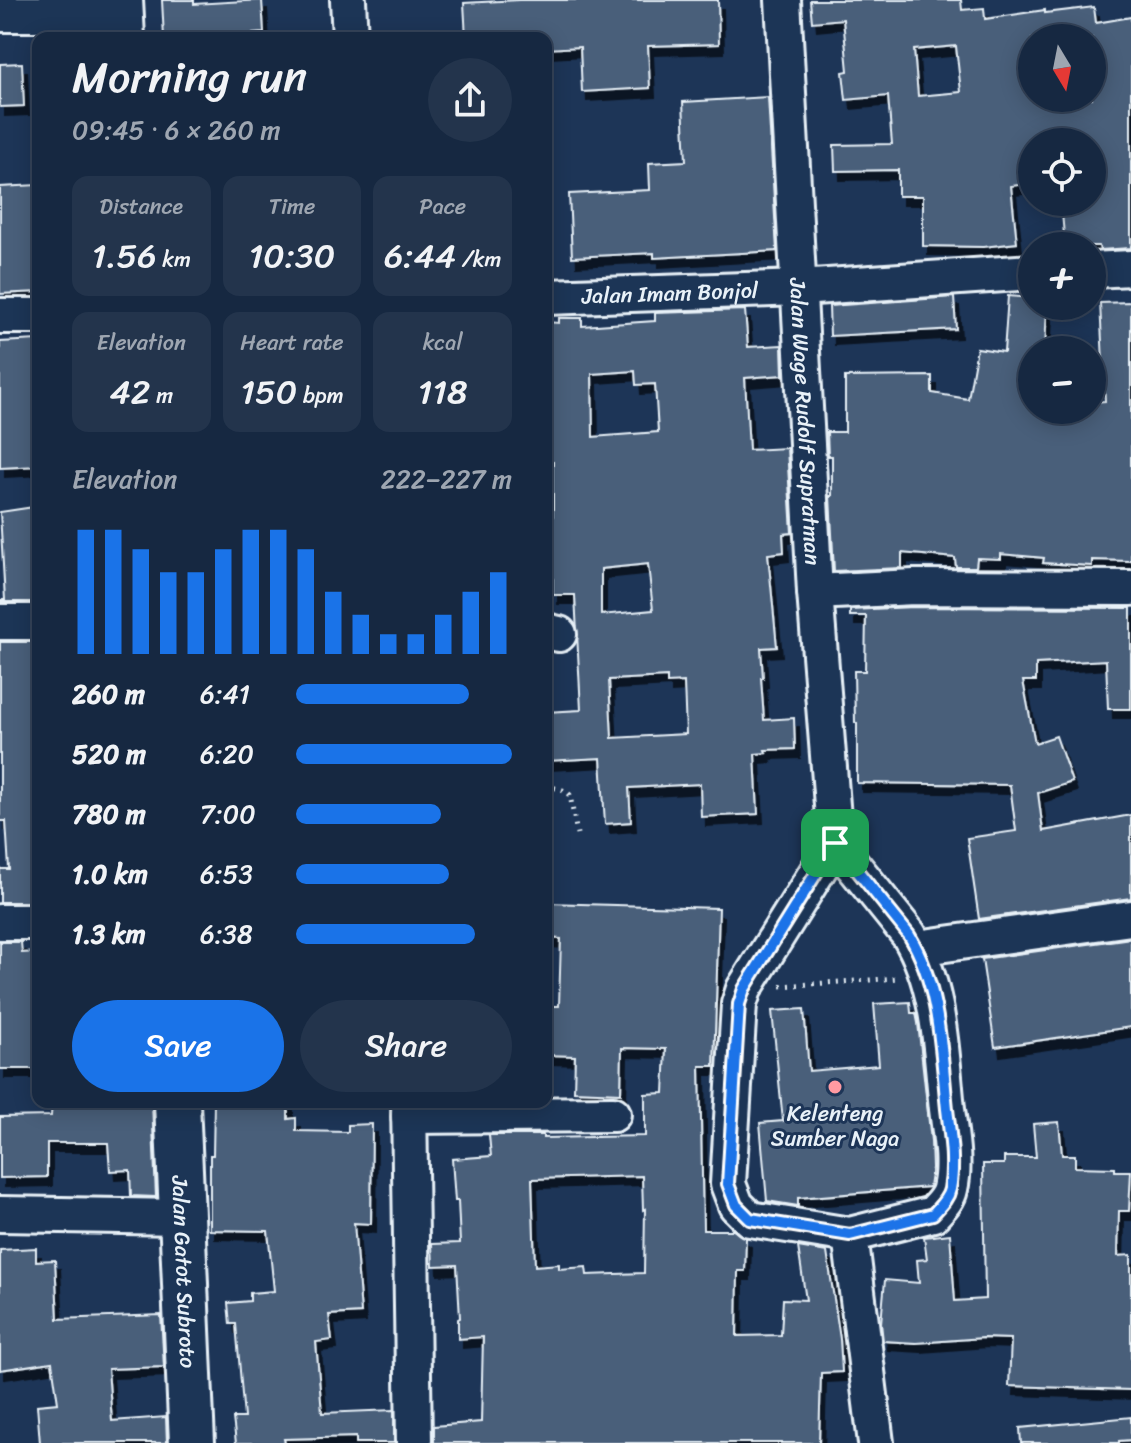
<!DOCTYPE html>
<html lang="en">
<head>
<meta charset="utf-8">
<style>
  body { margin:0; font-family:Sriracha,sans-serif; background:#23344c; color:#f1f3f6; height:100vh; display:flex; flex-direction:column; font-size:30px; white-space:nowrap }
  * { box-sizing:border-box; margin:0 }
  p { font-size:26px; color:#9ea6b1 }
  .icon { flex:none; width:44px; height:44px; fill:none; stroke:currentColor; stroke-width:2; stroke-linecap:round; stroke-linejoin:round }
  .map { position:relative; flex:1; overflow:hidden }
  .sheet { position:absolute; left:32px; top:32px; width:520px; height:1076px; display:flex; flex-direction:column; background:#162841; border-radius:16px; box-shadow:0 4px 20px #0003,0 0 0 2px #35445a }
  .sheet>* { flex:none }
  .needle { width:52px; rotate:170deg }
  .fabs { position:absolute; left:1018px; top:24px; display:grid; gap:16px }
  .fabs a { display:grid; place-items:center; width:88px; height:88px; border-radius:50%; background:#162841; box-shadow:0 4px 20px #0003,0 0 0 2px #35445a; font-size:40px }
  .pin { position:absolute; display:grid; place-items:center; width:68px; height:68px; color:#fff; margin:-34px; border-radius:16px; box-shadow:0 4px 12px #0006 }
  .round { display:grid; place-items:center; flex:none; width:84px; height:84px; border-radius:42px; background:#23344c }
  .headline { display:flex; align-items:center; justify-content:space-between; height:136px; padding:0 40px }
  h1 { font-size:44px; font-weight:600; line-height:60px }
  .figures { display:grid; grid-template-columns:repeat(3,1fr); gap:12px; height:136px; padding:8px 40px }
  .figures div { display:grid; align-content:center; border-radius:16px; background:#23344c; text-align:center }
  .figures b { font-size:34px; font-weight:600 }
  .figures small { font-size:22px; font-weight:400 }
  .figures p { font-size:22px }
  .chart { height:224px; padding:16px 40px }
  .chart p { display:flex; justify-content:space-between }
  .chart svg { width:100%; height:144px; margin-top:8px; stroke:#1a73e8; stroke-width:6 }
  .primary-button { display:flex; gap:16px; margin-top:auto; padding:16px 40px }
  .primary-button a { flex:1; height:92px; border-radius:48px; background:#1a73e8; color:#fff; font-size:32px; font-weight:600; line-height:92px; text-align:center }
  .primary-button a+a { background:#23344c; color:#f1f3f6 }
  ul { padding:0 40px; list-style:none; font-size:26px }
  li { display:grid; grid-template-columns:128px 96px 1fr; align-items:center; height:60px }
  li i { height:20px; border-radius:10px; background:#1a73e8 }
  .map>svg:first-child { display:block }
</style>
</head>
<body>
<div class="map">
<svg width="1131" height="1443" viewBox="0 0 1131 1443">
  <defs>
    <filter id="shadow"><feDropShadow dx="5" dy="9" stdDeviation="0" flood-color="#0009"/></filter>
  </defs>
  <rect width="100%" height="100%" fill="#1d3557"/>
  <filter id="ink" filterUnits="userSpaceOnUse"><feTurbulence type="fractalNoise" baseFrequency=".0125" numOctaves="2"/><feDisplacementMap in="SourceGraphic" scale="16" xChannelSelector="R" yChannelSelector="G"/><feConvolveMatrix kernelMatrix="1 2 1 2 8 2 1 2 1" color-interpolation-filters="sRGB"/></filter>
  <g filter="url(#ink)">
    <g fill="#495e7a" stroke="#e8f1f8" stroke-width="2" fill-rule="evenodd" filter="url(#shadow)">
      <polygon points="162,0 194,0 194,4 262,0 264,33 196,38 164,38"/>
      <polygon points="519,0 718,0 719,44 648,46 650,88 582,92 580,47 546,49 546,38 466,38 464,3"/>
      <path d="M 810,0 L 961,0 L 962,10 L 984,8 L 985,19 L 1045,10 L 1045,13 L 1094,7 L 1096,23 L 1131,17 L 1131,248 L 1100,250 L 1099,246 L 1065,246 L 1061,202 L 1092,202 L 1092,142 L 1032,142 L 1032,183 L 1011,186 L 1017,243 L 983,247 L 923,246 L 923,196 L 898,196 L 898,170 L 835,171 L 834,145 L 892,144 L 888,96 L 846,100 L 843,72 L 848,71 L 843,19 L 812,22 ZM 1032,38 L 1092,38 L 1092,98 L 1032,98 ZM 956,46 L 961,92 L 918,96 L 914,50 Z"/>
      <polygon points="22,63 24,106 0,107 0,64"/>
      <polygon points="768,97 777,251 654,258 654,253 572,257 569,194 650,190 649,163 686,161 683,102"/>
      <polygon points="38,185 38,292 0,294 0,187"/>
      <polygon points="1008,296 1032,298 1032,306 1047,306 1045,350 1032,350 1032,410 1092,410 1092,402 1105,401 1100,303 1131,302 1131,561 1092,560 1092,566 1043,563 1044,558 1001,554 1001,559 977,558 976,567 956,567 955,558 902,553 902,568 834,571 830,496 832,496 832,456 828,456 827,432 845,432 845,377 932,376 932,393 968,399 977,348 1004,352"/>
      <polygon points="954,297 956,329 830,336 829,306"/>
      <path d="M 745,310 L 748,347 L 782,345 L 783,375 L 745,378 L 749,450 L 787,448 L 792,533 L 783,534 L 784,552 L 768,554 L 777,647 L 761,648 L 763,678 L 761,678 L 764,720 L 794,718 L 795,749 L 765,750 L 766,753 L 755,754 L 758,814 L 701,817 L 700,784 L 629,788 L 631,822 L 605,824 L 601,758 L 546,761 L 546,712 L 581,710 L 575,595 L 553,595 L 553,462 L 546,462 L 546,322 L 559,323 L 559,318 L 582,318 L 582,326 L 655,321 L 655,313 ZM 635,371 L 636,385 L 655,384 L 658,432 L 593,437 L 592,374 ZM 648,564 L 653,610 L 601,615 L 601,569 ZM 667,677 L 667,683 L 684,682 L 686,734 L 612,738 L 609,680 Z"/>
      <polygon points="38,340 38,466 0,468 0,342"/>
      <polygon points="34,507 38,537 38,602 0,602 0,600 5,600 0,512"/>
      <polygon points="914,607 1131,608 1131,709 1108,709 1106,660 1036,664 1036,681 1023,681 1035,743 1056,736 1072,782 1038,793 1043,831 1131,815 1131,898 979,919 967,838 1016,831 1010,785 857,783 857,723 855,723 854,671 865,671 866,616 850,616 850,610"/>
      <polygon points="0,642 38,642 38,902 0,902 0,869 9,869 6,821 0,821"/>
      <path d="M 546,903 L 719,908 L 714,1066 L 700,1066 L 703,1230 L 733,1230 L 746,1238 L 745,1271 L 738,1271 L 737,1336 L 781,1335 L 783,1299 L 806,1300 L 798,1247 L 827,1252 L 840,1339 L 842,1372 L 821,1373 L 819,1443 L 434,1443 L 434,1426 L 481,1422 L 483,1337 L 458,1339 L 458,1319 L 460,1318 L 457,1265 L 433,1266 L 432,1244 L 460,1243 L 458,1201 L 455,1201 L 452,1159 L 491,1156 L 489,1135 L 543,1135 L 543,1138 L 645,1136 L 645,1094 L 664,1093 L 666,1049 L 622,1048 L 621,1093 L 574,1091 L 575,1056 L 546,1055 L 546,1006 L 559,1006 L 561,939 L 546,938 ZM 642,1176 L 643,1210 L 645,1209 L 644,1273 L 587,1275 L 586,1267 L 559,1269 L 559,1264 L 535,1266 L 532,1179 Z"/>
      <polygon points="1131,938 1131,1027 995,1047 982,959"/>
      <polygon points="0,942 21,942 22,953 38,952 38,1069 0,1069"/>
      <polygon points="910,1002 911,1013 916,1013 918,1023 931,1141 932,1168 929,1187 798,1198 798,1206 767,1201 760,1123 783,1121 772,1011 804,1009 809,1071 879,1065 874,1004"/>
      <polygon points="52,1102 152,1102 156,1197 131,1196 130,1170 110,1171 108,1143 47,1143 47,1177 0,1178 0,1117 51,1116"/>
      <polygon points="214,1102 288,1102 288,1119 296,1118 296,1131 348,1132 348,1125 372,1124 371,1224 354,1223 361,1313 329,1315 332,1340 316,1342 322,1413 394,1410 394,1443 356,1443 356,1437 284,1439 285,1443 236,1443 233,1418 244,1418 236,1324 230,1324 228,1303 250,1301 250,1293 274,1291 268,1231 210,1230 210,1155 213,1155"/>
      <polygon points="1059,1122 1062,1155 1075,1155 1075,1167 1115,1168 1115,1171 1131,1171 1129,1211 1119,1211 1118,1256 1131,1255 1131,1390 1009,1386 1011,1339 983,1338 916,1343 883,1341 881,1323 885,1280 919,1283 917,1260 927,1259 924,1237 950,1234 955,1301 985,1299 983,1164 1004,1164 1004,1157 1036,1157 1033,1124"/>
      <polygon points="36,1248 36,1261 55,1260 58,1319 161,1315 164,1367 108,1369 112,1421 166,1417 167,1443 40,1443 37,1405 58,1403 52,1362 0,1370 0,1250"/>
      <polygon points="1131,1417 1131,1440 1119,1441 1119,1443 1021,1443 1020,1428"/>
    </g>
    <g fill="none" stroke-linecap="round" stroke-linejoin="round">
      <g stroke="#e8f1f8" stroke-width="40">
        <g id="minor">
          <polyline points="348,0 350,38"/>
          <path id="s1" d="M 783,0 L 815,592 L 835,843 L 909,935 C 940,986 941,1051 947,1109 C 950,1134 956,1163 950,1189 C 948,1199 940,1206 933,1214 L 850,1235 L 750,1219 L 736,1205 L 728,1184 L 739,1004 L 744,989 L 835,843"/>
          <polyline points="0,14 120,14"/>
          <polyline points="1092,270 1131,268"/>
          <path id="s2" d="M 546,297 L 799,288 L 1032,272"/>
          <polyline points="0,316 38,316"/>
          <polyline points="815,592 914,587 1131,588"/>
          <polyline points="0,622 38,622"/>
          <polyline points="546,631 559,634"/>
          <polyline points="0,922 38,922"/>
          <polyline points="917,948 1131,918"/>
          <polyline points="409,1102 414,1443"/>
          <polyline points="409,1116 613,1114"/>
          <polyline points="0,1214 182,1217"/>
          <polyline points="850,1235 876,1443"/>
        </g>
      </g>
      <g stroke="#e8f1f8" stroke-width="50">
        <g id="major">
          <polyline points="120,0 122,38"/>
          <path id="s3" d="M 177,1102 L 192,1443"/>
        </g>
      </g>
      <g stroke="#e8f1f8" stroke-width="5" stroke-dasharray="2 6" stroke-linecap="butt">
        <path d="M 546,787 C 555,788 564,788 570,795 L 577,834"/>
        <polyline points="781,986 899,978"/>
      </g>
      <use href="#minor" stroke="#1d3557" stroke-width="34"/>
      <use href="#major" stroke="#1d3557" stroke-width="44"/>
    </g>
  </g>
  <g fill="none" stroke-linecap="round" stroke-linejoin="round" filter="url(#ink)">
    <g stroke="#fff" stroke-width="16">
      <path id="route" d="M 835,843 L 909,935 C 940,986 941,1051 947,1109 C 950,1134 955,1163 950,1189 C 948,1199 940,1206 933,1214 L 850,1235 L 750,1219 L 736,1205 L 728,1184 L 739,1004 L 744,989 Z"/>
    </g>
    <use href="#route" stroke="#1a73e8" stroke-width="10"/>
  </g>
  <circle fill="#ff9aa2" stroke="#1d3557" stroke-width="3" cx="835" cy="1087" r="8"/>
  <g text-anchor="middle" stroke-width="6" stroke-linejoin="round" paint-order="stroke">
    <g font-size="22" fill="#e8f1f8" stroke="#1d3557">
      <text dy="8" stroke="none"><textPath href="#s2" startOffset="124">Jalan Imam Bonjol</textPath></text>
      <text dy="8" stroke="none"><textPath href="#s1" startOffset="422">Jalan Wage Rudolf Supratman</textPath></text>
      <text dy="8" stroke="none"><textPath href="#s3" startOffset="170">Jalan Gatot Subroto</textPath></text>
    </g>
    <g font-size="22" fill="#e8f1f8" stroke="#1d3557">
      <text x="835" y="1121">Kelenteng<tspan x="835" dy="25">Sumber Naga</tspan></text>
    </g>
  </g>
</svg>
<div class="fabs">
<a><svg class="needle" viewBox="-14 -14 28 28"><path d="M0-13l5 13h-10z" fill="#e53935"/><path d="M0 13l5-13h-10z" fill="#9ea6b1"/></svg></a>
<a><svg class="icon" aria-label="locate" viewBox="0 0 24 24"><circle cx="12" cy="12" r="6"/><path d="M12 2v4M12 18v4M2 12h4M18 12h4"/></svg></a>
<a>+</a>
<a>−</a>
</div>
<div class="pin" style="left:835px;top:843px;background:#1e9e55"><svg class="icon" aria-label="arrive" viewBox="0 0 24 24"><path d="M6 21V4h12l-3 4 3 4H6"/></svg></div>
<section class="sheet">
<div class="headline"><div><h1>Morning run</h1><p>09:45 · 6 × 260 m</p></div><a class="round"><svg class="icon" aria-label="share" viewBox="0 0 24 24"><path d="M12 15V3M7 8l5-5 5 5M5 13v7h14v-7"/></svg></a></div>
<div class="figures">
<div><p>Distance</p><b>1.56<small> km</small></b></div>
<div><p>Time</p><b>10:30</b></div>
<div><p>Pace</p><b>6:44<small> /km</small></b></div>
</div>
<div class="figures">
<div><p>Elevation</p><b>42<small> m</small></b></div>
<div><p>Heart rate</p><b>150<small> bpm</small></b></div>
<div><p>kcal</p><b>118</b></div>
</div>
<div class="chart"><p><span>Elevation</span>222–227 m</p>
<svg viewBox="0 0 160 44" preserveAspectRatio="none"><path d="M5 44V6M15 44V6M25 44V12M35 44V19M45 44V19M55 44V12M65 44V6M75 44V6M85 44V12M95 44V25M105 44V32M115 44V38M125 44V38M135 44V32M145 44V25M155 44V19"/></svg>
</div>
<ul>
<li><b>260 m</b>6:41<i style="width:80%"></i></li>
<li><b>520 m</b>6:20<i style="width:100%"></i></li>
<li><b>780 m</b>7:00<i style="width:67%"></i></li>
<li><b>1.0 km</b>6:53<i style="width:71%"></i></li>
<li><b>1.3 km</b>6:38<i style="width:83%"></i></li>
</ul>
<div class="primary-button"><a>Save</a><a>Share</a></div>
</section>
</div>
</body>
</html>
